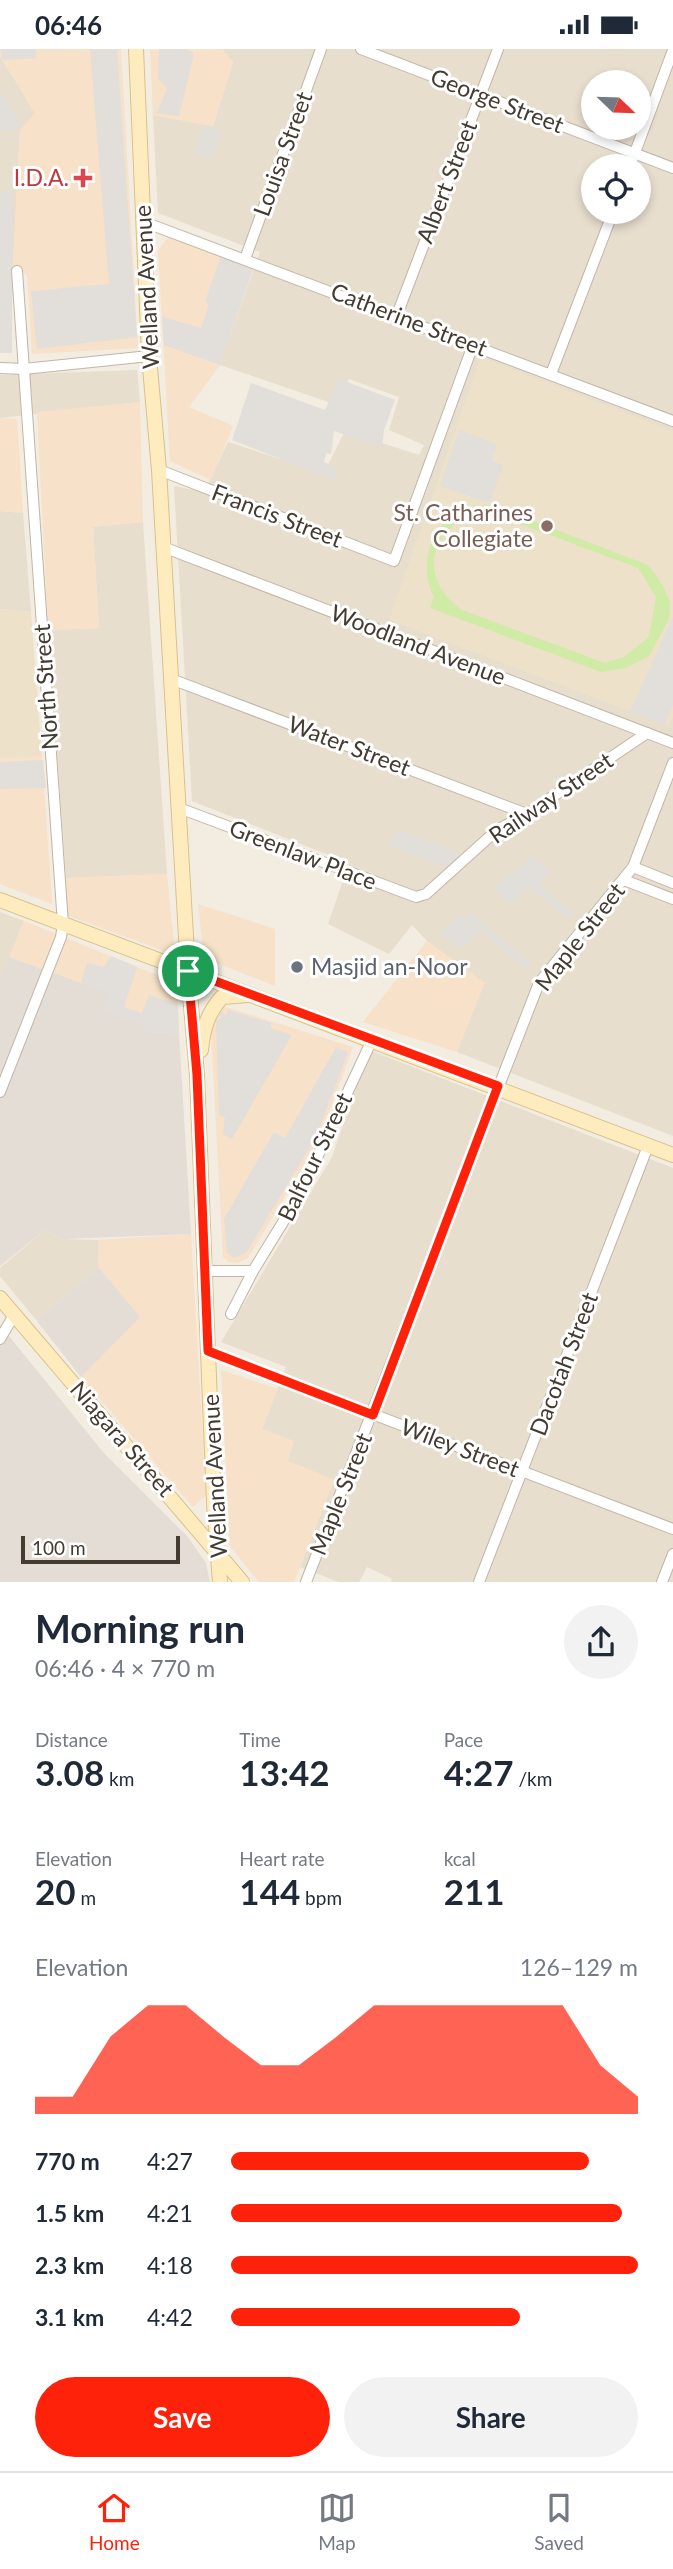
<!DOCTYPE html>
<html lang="en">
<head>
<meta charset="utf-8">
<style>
  body { margin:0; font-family:Lato,sans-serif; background:#f2f2f3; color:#1f2937; height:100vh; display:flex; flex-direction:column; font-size:26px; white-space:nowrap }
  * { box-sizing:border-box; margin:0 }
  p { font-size:23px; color:#747a83 }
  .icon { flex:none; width:38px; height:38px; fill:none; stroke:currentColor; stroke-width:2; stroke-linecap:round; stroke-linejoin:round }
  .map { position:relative; height:1533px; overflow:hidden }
  .panel { display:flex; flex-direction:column; background:#fff; flex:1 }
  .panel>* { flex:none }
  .needle { width:46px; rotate:113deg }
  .buttons { position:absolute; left:581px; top:21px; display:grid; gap:14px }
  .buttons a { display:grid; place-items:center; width:70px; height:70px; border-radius:50%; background:#fff; box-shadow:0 4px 10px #0003; font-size:35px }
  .scale { position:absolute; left:21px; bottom:18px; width:159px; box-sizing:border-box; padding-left:7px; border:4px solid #443b31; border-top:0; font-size:19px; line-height:24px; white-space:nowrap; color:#443b31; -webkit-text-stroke:5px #fff; paint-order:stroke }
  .pin { position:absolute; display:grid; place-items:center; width:60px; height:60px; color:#fff; margin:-30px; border:4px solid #fff; border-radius:50%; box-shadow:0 2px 7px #0007 }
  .round { display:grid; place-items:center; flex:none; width:74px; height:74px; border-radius:37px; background:#f2f2f3 }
  .summary { display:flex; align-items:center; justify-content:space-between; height:119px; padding:0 35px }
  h1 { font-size:38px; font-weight:700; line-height:52px }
  .stats { display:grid; grid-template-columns:repeat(3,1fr); gap:10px; height:119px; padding:7px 35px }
  .stats div { display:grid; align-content:center }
  .stats b { font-size:35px; font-weight:700 }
  .stats small { font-size:19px; font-weight:400 }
  .stats p { font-size:19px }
  .chart { height:196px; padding:14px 35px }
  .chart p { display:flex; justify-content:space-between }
  .chart svg { width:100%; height:126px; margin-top:7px; fill:#ff220b; opacity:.7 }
  .primary-button { display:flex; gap:14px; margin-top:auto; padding:14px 35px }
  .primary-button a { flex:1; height:80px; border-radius:42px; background:#ff220b; color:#fff; font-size:28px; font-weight:700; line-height:80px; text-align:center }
  .primary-button a+a { background:#f2f2f3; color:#1f2937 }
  ul { padding:0 35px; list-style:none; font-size:23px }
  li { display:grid; grid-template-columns:112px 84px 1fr; align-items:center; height:52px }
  li i { height:18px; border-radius:9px; background:#ff220b }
  .status { display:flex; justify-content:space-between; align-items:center; height:49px; padding:0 35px; background:#fff; direction:ltr }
  .status svg { height:19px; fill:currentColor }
  .menu { display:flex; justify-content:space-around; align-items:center; height:98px; border-top:2px solid #e0e1e3; background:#fff; font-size:19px; color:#747a83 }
  .menu a { display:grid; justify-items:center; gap:4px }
  .menu .on { color:#ff220b }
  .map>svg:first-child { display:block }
</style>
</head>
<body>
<div class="status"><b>06:46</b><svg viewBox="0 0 49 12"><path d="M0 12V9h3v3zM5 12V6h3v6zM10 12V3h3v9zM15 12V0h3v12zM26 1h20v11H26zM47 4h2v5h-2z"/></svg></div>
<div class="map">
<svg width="673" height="1533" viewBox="0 0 673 1533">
  <rect width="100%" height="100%" fill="#f2ece1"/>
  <g fill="#e7dece" fill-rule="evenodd">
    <path d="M 222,0 L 673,0 L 673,1087 L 457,1003 L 484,934 L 427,892 L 412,876 L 389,905 L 328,875 L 349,814 L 192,752 L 174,437 L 204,443 L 228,393 L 324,424 L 345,382 L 419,406 L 424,396 L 389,381 L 399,348 L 349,330 L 337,356 L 220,316 L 260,203 L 158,164 L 153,66 L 213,77 L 233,13 ZM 593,33 L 639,33 L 639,79 L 593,79 ZM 593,117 L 639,117 L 639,163 L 593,163 Z"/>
    <polygon points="0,7 35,64 20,81 13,216 5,234 0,234"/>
    <polygon points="137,321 140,353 0,369 0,326"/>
    <polygon points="0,462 23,464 31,563 0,560"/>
    <polygon points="143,473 167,825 66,829 48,581 99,579 93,478"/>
    <polygon points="0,863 24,872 0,931"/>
    <polygon points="369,1001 673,1119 673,1533 391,1533 392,1530 367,1518 359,1533 339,1533 300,1518 334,1431 288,1412 262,1380 286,1318 221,1293 332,1108"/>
    <polygon points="45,1181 63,1190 98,1191 99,1219 37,1272 0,1227 0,1219"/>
  </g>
  <g fill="#f7e1c8">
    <polygon points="0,0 121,0 138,299 32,305 27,226 13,216 20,81 35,64 0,7"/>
    <polygon points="222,0 233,13 213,77 153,66 150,1"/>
    <polygon points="169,187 254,218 220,316 189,358 233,377 211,431 170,412 158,202"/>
    <polygon points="140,353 143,473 93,478 99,579 48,581 37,363"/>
    <polygon points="0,369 17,370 23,464 0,462"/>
    <polygon points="42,707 52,855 0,835 0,710"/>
    <polygon points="167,825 175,906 66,866 66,829"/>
    <polygon points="198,855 275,880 275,937 204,909"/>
    <polygon points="24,872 177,934 179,984 148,983 103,962 108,944 9,908"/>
    <polygon points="427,892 485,934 457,1003 363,973"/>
    <polygon points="223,957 353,998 320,1089 248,1209 237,1214 228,1213 223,1208 210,964"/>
    <polygon points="191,1185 206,1446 193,1458 81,1328 139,1268 99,1219 98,1191"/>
    <polygon points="221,1321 278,1340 262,1380 294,1392 288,1412 334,1431 294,1533 259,1533 230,1497"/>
  </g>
  <g fill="#e4ddd6">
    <polygon points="9,908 109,944 103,962 141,974 148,983 179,984 191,1185 63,1190 45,1181 0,1217 0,931"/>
    <polygon points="99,1219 140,1268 81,1328 37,1272"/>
    <polygon points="0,1276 103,1403 187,1487 206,1514 210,1533 0,1533"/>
  </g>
  <g fill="#ede1c9">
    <polygon points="481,308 673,382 673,668 669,677 389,571"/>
    <polygon points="0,560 31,563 42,707 0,710"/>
  </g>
  <path fill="#cfeba5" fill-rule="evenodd" d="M 492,456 L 648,516 L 662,535 L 670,553 L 669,570 L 649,607 L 626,619 L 601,623 L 430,559 L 434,548 C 420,521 427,483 455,465 C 466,458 479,457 492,456 ZM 475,464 L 493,465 L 638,519 L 656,548 L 649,588 L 624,608 L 605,614 L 462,561 C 419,532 427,482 475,464 Z"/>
  <g fill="#e2deda">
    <polygon points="0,0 36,0 36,9 3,11"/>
    <polygon points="90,0 117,0 137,288 37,300 31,242 109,235"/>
    <polygon points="159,0 187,0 194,5 179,67 157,64 167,39 158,29"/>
    <polygon points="3,44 20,76 15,81 0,81 0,46"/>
    <polygon points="204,76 222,82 212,110 194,104"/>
    <polygon points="12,142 12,304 0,304 0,145"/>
    <polygon points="221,206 254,218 220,316 164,296 162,268 201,279 209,255 205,253"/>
    <polygon points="339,330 395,351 384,381 382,398 334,382 331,405 326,404 324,413 335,418 337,432 232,391 251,334 325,361"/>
    <polygon points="459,381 497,395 492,412 503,416 490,454 440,437"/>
    <polygon points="673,568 673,655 665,675 630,663"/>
    <polygon points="43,711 46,739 0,740 0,713"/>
    <polygon points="398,780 461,805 448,818 390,798"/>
    <polygon points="533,807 550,823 539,836 573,864 568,869 529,838 512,855 493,840"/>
    <polygon points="471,864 531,915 526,920 480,881 464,899 456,897 441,885 460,865 464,871"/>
    <polygon points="111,907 137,918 124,958 142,964 149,946 178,955 179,984 148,983 141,974 103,962 108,944 81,934 87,914 104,918"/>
    <polygon points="221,961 226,967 228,961 271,974 271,979 292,986 232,1090 223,1085 225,1068 219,1067 216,971 221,970 218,962"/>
    <polygon points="336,998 348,1003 316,1088 246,1204 233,1209 227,1203 224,1170 274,1083 285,1089"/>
  </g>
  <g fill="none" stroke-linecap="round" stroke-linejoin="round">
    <g stroke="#c1b6a6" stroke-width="12">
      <g id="street">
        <polyline points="361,0 673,119"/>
        <polyline points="630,117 673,1"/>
        <polyline points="144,173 673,372"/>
        <polyline points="245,210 321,0"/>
        <polyline points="397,266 498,0"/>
        <polyline points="0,319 24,320 149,307"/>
        <polyline points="551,325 613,163"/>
        <polyline points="159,421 394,512 473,296"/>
        <polyline points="163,498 673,694"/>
        <polyline points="171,630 527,765"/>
        <polyline points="179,759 416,848 426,845 497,781 527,765 647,684"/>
        <polyline points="633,818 673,834"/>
        <polyline points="624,831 673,850"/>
        <polyline points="0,1043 61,888 63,875 17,222"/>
        <polyline points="205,1222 253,1222"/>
        <polyline points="231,1265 253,1222 299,1147 372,991"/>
        <polyline points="0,1290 14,1266"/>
        <polyline points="208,1302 673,1480"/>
        <polyline points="306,1533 539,934 633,818 673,714"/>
        <polyline points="479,1533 648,1097"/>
        <polyline points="662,1533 673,1505"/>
      </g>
    </g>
    <g stroke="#d9c18d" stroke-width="16">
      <g id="secondary">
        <polyline points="136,0 149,307 159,421 188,922 197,1026 214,1454 220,1533"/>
        <polyline points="0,851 673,1106"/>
        <path d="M 201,1001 C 203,980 208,963 222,948 L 248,946"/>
        <polyline points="0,1249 242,1533"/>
      </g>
    </g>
    <use href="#street" stroke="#fff" stroke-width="10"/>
    <use href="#secondary" stroke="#ffecbe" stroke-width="14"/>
  </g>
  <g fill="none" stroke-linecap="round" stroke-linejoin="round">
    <g stroke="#fff" stroke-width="14">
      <polygon id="route" points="188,922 498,1037 373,1366 208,1302 197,1026"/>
    </g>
    <use href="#route" stroke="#ff220b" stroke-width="9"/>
  </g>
  <path fill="#e0444e" stroke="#fff" stroke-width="2.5" d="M79.5 118.5h7v7h7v7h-7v7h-7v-7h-7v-7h7z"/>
  <circle fill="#8d6e63" stroke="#fff" stroke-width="2.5" cx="547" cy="477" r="7"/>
  <circle fill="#6b7280" stroke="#fff" stroke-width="2.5" cx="297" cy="918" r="7"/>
  <g text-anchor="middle" stroke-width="6" stroke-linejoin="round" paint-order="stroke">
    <g font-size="23" fill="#443b31" stroke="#fff">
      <text transform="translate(497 52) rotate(21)" y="8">George Street</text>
      <text transform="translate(283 105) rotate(-70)" y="8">Louisa Street</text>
      <text transform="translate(447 133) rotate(-69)" y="8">Albert Street</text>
      <text transform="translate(147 238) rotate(-93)" y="8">Welland Avenue</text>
      <text transform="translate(409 271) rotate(21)" y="8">Catherine Street</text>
      <text transform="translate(277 467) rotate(21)" y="8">Francis Street</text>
      <text transform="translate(418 596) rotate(21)" y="8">Woodland Avenue</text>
      <text transform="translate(46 638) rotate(-94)" y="8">North Street</text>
      <text transform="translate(349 697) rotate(21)" y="8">Water Street</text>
      <text transform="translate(551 749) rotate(-34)" y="8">Railway Street</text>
      <text transform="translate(303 806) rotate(21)" y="8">Greenlaw Place</text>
      <text transform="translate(580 888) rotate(-52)" y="8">Maple Street</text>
      <text transform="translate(315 1108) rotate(-64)" y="8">Balfour Street</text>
      <text transform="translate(564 1315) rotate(-69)" y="8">Dacotah Street</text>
      <text transform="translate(122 1390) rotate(49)" y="8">Niagara Street</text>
      <text transform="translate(460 1399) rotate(21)" y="8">Wiley Street</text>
      <text transform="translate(215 1427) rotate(-93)" y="8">Welland Avenue</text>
      <text transform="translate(341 1445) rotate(-68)" y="8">Maple Street</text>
    </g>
    <g font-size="23" fill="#be3a42" stroke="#fff" text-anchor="end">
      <text x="69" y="137">I.D.A.</text>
    </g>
    <g font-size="23" fill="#785e54" stroke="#fff" text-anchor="end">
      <text x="533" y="472">St. Catharines<tspan x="533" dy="26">Collegiate</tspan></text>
    </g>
    <g font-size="23" fill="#5b616d" stroke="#fff" text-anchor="start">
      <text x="311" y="926">Masjid an-Noor</text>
    </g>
  </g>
</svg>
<div class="buttons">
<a><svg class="needle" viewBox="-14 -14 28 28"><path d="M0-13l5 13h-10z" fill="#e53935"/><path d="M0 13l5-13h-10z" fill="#747a83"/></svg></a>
<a><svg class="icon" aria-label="locate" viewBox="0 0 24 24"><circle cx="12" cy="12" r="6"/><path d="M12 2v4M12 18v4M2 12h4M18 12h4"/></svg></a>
</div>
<div class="scale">100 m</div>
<div class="pin" style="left:188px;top:922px;background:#1e9e55"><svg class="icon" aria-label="arrive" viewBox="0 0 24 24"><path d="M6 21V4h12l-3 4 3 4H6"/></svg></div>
</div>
<section class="panel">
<div class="summary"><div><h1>Morning run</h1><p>06:46 · 4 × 770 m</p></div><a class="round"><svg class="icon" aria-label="share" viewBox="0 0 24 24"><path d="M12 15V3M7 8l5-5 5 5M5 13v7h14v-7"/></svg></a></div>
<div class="stats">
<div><p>Distance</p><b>3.08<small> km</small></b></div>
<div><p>Time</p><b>13:42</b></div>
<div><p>Pace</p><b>4:27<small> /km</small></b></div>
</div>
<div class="stats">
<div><p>Elevation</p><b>20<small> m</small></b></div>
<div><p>Heart rate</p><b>144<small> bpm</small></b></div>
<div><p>kcal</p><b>211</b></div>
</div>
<div class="chart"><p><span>Elevation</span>126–129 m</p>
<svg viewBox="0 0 160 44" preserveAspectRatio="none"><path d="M0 44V38L10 38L20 17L30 6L40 6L50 17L60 27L70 27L80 17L90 6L100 6L110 6L120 6L130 6L140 6L150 27L160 38V44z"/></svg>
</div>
<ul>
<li><b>770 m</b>4:27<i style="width:88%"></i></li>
<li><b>1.5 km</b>4:21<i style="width:96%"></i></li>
<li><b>2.3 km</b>4:18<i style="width:100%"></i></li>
<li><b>3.1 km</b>4:42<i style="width:71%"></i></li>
</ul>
<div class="primary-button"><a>Save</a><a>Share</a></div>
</section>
<nav class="menu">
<a class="on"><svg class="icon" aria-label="home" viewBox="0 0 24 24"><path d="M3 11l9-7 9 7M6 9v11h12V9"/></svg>Home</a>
<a><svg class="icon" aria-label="map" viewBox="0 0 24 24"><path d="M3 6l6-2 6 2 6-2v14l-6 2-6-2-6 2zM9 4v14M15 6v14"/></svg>Map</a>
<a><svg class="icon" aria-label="saved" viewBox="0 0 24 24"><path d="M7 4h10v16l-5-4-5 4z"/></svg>Saved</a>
</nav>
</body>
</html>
